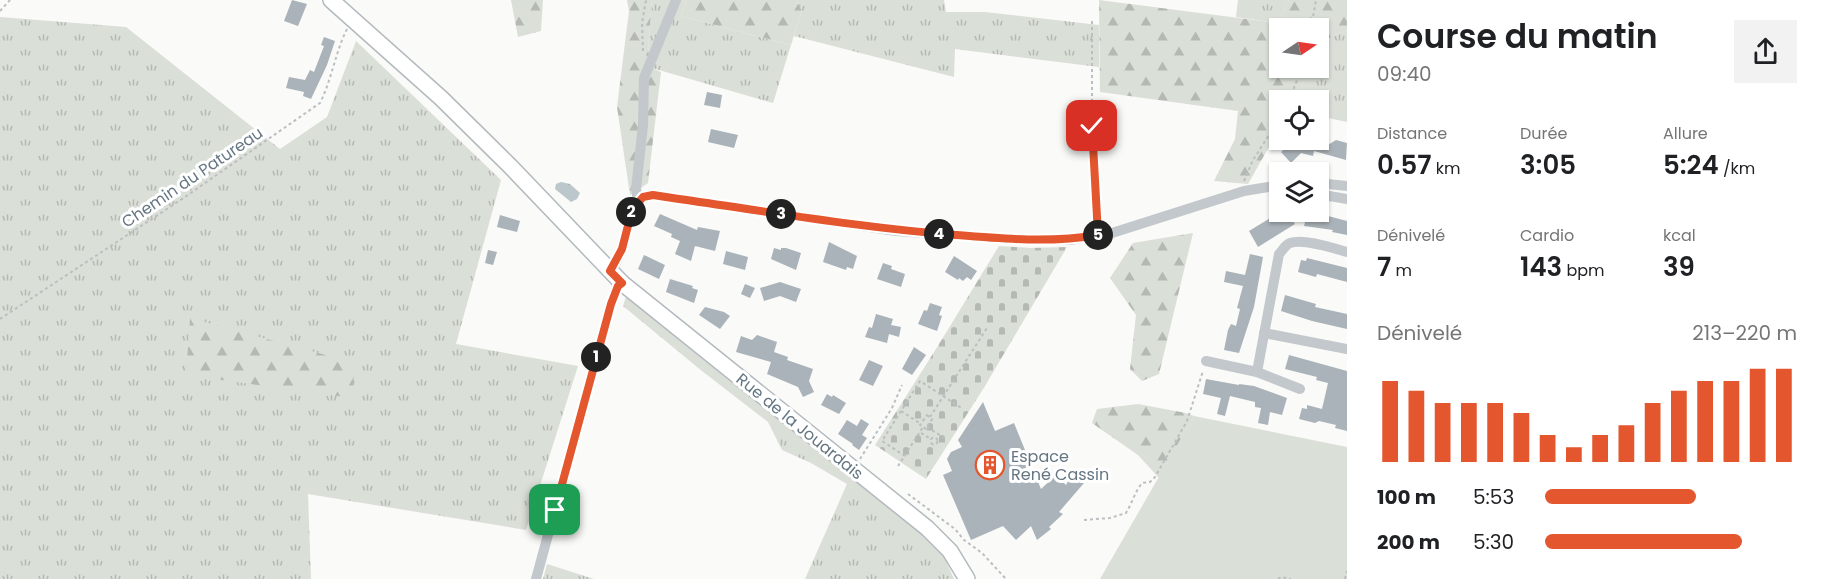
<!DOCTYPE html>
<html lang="fr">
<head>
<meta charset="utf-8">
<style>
  body { margin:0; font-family:Poppins,sans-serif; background:#f2f2f2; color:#202124; height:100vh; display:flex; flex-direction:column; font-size:22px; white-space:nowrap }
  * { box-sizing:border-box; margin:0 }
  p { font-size:20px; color:#757577 }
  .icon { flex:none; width:33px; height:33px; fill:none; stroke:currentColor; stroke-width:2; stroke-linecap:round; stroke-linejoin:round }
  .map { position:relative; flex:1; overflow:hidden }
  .side { display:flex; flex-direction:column; background:#fff; width:480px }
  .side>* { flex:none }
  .needle { width:39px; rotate:77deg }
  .fabs { position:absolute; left:1269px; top:18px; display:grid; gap:12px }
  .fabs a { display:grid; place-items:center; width:60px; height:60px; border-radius:0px; background:#fff; box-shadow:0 2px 4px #0004; font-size:30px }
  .pin { position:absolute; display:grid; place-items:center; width:51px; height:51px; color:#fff; margin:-26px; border-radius:12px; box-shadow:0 3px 9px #0006 }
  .km { position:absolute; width:30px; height:30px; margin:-15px; border-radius:50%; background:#222; color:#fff; font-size:16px; line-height:30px; text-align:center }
  .round { display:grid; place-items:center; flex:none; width:63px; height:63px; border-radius:0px; background:#f2f2f2 }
  .headline { display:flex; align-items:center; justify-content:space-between; height:102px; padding:0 30px }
  h1 { font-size:33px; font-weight:600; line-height:45px }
  .metrics { display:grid; grid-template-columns:repeat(3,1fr); gap:9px; height:102px; padding:6px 30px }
  .metrics div { display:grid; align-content:center }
  .metrics b { font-size:26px; font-weight:600 }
  .metrics small { font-size:16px; font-weight:400 }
  .metrics p { font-size:16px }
  .chart { height:168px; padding:12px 30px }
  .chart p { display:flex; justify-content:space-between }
  .chart svg { width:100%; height:108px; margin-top:6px; stroke:#e4572e; stroke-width:6 }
  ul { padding:0 30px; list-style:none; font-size:20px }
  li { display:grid; grid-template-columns:96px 72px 1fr; align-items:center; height:45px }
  li i { height:15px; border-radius:8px; background:#e4572e }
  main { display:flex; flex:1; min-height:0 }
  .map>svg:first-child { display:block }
</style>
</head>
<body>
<main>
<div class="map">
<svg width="1347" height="579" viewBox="0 0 1347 579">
  <defs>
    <pattern id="grass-tufts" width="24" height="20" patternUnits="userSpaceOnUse" patternTransform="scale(1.5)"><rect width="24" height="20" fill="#dadfd7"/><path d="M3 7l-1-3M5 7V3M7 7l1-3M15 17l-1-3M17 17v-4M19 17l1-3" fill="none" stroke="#b4b9b4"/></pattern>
    <pattern id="forest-firs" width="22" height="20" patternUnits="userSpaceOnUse" patternTransform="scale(1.5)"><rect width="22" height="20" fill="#dadfd7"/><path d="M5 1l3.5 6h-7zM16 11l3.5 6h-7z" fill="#b4b9b4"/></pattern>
    <pattern id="cemetery-stones" width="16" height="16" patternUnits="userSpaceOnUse" patternTransform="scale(1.5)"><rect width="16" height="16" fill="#dadfd7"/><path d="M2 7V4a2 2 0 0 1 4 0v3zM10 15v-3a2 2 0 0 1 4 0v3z" fill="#b4b9b4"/></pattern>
    <pattern id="water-ripples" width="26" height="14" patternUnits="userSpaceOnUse" patternTransform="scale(1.5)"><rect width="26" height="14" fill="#bbc7cb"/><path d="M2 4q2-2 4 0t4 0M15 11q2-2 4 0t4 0" fill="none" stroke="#9ca6aa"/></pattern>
  </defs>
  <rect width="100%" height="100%" fill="#fafaf8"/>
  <g fill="url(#grass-tufts)">
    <polygon points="652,0 686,0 681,16 791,45 773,103 652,68 648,50"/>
    <polygon points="796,0 944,0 946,12 985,12 1099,25 1099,67 955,49 954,77 794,36 802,11"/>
    <polygon points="1238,0 1289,0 1278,23 1236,17"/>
    <polygon points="0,17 126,27 280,149 327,117 356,41 501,180 456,344 578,366 526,530 308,494 311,579 0,579"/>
    <polygon points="1347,30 1347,122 1319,116 1318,100 1295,100 1310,68 1318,68 1319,48 1321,42"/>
    <polygon points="626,297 829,455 910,521 942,552 954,579 805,579 847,484 811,463 782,450 768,422 702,371 623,306"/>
    <polygon points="547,564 594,579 543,579"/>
  </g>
  <g fill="url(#forest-firs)">
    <polygon points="511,0 543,0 541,31 518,37"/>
    <polygon points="627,0 652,0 648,50 652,68 661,72 648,183 630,195 617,107 629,11"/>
    <polygon points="686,0 796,0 802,11 791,45 681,16"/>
    <polygon points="1099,0 1278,23 1289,0 1347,0 1347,30 1321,42 1319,48 1318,28 1280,28 1280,68 1310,68 1295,100 1280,100 1279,129 1248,184 1214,181 1235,139 1238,111 1100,92"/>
    <polygon points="1193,233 1159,374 1142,381 1130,369 1136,315 1110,278 1133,243"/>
    <polygon points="190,318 355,363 352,398 186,375"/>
    <polygon points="1138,404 1186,413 1194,416 1159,478 1138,455 1092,423 1097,409"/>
  </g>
  <polygon fill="url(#cemetery-stones)" points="999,246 1031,248 1067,247 985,386 926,479 875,445 936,349"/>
  <polygon fill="#dadfd7" points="1194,416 1347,447 1347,579 1100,579"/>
  <polygon fill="url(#water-ripples)" points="561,182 570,184 580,193 577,199 571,202 555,189 556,184"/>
  <g fill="#aab3b9">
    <polygon points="292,0 307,4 298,26 284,21"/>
    <polygon points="324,37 335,41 327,65 311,99 303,96 304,92 286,88 289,77 305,80 310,70 314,72 324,46 321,45"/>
    <polygon points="707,92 722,95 720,108 704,105"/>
    <polygon points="711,129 738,135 734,148 708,142"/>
    <polygon points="1294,140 1310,140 1328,145 1336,140 1347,143 1346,160 1314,151 1313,156 1301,153 1291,163 1281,152"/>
    <polygon points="1280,212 1287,212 1295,224 1258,247 1249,231"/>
    <polygon points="1313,212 1347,221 1347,235 1332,232 1333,230 1304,226 1307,215 1312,216"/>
    <polygon points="660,214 697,230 698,227 720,231 715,251 695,246 691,261 675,254 680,241 671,237 672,234 654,226"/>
    <polygon points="500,215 520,221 517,232 497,227"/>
    <polygon points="829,242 857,256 853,269 847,267 846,270 823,262"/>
    <polygon points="774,248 781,250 781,248 786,248 801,253 796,270 771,259"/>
    <polygon points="488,250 497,252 493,265 485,263"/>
    <polygon points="726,251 748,257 745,270 723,264"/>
    <polygon points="1250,254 1263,257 1254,307 1239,353 1224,350 1228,330 1231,324 1236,326 1240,309 1237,308 1243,286 1224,282 1226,271 1245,275"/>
    <polygon points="644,255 665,265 659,279 638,269"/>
    <polygon points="954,256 977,271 971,280 967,277 963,281 959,278 958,280 945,272"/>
    <polygon points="1307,258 1347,268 1347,282 1317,274 1316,277 1298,272 1301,260 1306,261"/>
    <polygon points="883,263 892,266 891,269 905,274 901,287 877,279"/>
    <polygon points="670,279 693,286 692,288 698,290 694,303 666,292"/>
    <polygon points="780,282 801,289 796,302 780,296 764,301 760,288"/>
    <polygon points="745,284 755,288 750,298 741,294"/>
    <polygon points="1285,295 1316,304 1315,307 1347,314 1347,329 1312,321 1281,311"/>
    <polygon points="930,303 942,307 939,315 942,316 937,331 918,324 924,310 927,311"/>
    <polygon points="705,307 724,312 730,316 720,329 699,315"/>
    <polygon points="876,314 893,319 891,325 901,327 899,337 889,334 887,343 865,337 869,327 872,328"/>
    <polygon points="757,335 777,342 774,352 788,357 787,360 813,369 809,381 814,392 803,397 798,387 767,374 771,362 736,352 741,336 752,340"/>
    <polygon points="914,347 926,355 912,375 902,369"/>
    <polygon points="1289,355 1347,371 1347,431 1335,428 1336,425 1319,421 1315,423 1299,419 1302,408 1307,409 1307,405 1322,409 1328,383 1316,380 1317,377 1285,369"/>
    <polygon points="869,360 883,366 873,386 859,380"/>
    <polygon points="1206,379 1239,385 1239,384 1254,386 1287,398 1282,415 1270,412 1268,425 1258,423 1261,408 1255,407 1255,402 1230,396 1225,416 1217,414 1221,398 1203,394"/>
    <polygon points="827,394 832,397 833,395 846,403 839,414 821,405"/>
    <polygon points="983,402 995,431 1014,423 1041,489 1056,475 1066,485 1071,476 1084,483 1059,512 1063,514 1049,527 1051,529 1037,540 1031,526 1016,540 1003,526 971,540 943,475 952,471 947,459 951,452 962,447 958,440"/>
    <polygon points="861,419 869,424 862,435 867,438 859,450 852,445 853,444 838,434 847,420 857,426"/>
  </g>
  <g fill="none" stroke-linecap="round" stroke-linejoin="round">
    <g stroke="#b3babf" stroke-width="18">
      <polyline id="secondary" points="331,0 441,98 510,166 622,283 927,528 950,551 967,579"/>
    </g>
    <g stroke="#bbbfc2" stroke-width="2" stroke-dasharray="3 3" stroke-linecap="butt">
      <polyline points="0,11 10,0"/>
      <polyline points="1092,21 1092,126 1097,226"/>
      <polyline points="1311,28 1316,0"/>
      <polyline points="643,51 642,23 646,0"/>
      <polyline points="1289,100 1302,68"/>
      <polyline points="1244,181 1253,160 1280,118"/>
      <path d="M 0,319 L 185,197 L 320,103 C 332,79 335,53 347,29"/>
      <polyline points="901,411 921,424"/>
      <polygon points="927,415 932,419 926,429 920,425"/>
      <polyline points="930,417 987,328"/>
      <polyline points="927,427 946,439"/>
      <polyline points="921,433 931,439"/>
      <circle cx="934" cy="441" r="3.5"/>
      <polyline points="905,456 882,441 920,381 963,409"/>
      <polyline points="860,459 892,408 902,385"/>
      <polyline points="898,466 923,427"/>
      <polyline points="908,494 955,529 964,540 982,553 1006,579"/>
      <path d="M 1084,520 L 1110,518 L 1126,513 C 1132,503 1135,492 1142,483 L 1150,482 L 1155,477 L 1187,421 L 1203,371"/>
      <polyline points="1278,579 1281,577 1291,579"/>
      <polyline points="1345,579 1347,571"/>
    </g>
    <g stroke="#c3c8cc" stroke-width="10">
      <polyline points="1318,183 1347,186"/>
      <polyline points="1318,194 1347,199"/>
      <polyline points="638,200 636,189 643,125 644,78 676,0"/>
      <path d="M 611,271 C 615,265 619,257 622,250 C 630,228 624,200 653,195 L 896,231 L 1023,240 L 1070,240 L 1112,233 L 1244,191 L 1280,185"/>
      <polyline points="1264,333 1347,349"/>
      <polyline points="1206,361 1257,372 1300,389"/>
      <path d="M 1257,372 L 1279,254 C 1283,250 1285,245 1290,243 C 1303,238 1333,248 1347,252"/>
      <polyline points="536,579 611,304 618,286 622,283"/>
    </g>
    <use href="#secondary" stroke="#fff" stroke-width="15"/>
  </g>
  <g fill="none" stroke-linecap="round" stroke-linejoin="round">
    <g stroke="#fff" stroke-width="12">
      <path id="route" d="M 555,510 L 611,304 L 618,286 L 622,283 L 610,271 L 622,249 L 632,210 L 643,197 L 653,195 L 679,199 C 771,212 863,228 956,235 C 1004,239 1051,243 1098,235 L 1092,126"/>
    </g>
    <use href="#route" stroke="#e4572e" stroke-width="8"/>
  </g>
  <defs>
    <g id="building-ring" transform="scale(1.5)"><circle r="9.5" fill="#fff" stroke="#e4572e" stroke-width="1.5"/><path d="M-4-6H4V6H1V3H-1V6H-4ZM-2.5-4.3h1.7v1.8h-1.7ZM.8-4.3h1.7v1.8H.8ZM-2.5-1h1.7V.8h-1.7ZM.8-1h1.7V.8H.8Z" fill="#e4572e"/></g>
  </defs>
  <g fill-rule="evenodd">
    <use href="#building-ring" x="990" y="465"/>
  </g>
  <g text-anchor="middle" stroke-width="6" stroke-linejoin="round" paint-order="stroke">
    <g font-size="16" fill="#657683" stroke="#fff">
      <text transform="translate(192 177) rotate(-34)" y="6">Chemin du Patureau</text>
      <text transform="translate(800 426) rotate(39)" y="6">Rue de la Jouardais</text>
    </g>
    <g font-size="16" fill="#657683" stroke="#fff" text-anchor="start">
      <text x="1011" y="462">Espace<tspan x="1011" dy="18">René Cassin</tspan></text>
    </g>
  </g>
</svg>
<div class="fabs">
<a><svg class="needle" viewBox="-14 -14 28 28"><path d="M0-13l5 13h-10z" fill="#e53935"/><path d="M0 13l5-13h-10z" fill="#757577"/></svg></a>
<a><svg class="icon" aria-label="locate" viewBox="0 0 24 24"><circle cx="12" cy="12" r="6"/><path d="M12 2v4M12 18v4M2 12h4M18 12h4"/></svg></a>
<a><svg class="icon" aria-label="layers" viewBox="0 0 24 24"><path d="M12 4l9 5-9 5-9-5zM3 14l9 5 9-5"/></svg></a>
</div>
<div class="pin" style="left:555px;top:510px;background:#1e9e55"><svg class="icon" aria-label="arrive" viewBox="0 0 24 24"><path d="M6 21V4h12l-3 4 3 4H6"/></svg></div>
<div class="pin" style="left:1092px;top:126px;background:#d93025"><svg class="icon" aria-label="check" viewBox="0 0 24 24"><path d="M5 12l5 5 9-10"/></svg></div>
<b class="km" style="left:596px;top:357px">1</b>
<b class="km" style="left:631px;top:212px">2</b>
<b class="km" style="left:781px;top:214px">3</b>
<b class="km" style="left:939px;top:234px">4</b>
<b class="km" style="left:1098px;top:235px">5</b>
</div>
<section class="side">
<div class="headline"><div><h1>Course du matin</h1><p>09:40</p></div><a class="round"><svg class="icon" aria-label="share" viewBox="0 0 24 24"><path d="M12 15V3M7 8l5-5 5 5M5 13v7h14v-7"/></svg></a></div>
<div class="metrics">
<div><p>Distance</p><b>0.57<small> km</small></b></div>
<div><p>Durée</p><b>3:05</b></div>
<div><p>Allure</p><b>5:24<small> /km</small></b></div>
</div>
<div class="metrics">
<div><p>Dénivelé</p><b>7<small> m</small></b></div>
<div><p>Cardio</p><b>143<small> bpm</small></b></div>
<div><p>kcal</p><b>39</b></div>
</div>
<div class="chart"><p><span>Dénivelé</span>213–220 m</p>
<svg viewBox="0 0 160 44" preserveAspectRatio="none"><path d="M5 44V11M15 44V15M25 44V20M35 44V20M45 44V20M55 44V24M65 44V33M75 44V38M85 44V33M95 44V29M105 44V20M115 44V15M125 44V11M135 44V11M145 44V6M155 44V6"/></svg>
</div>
<ul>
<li><b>100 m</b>5:53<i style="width:60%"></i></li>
<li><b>200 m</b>5:30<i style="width:78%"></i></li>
</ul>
</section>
</main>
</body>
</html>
